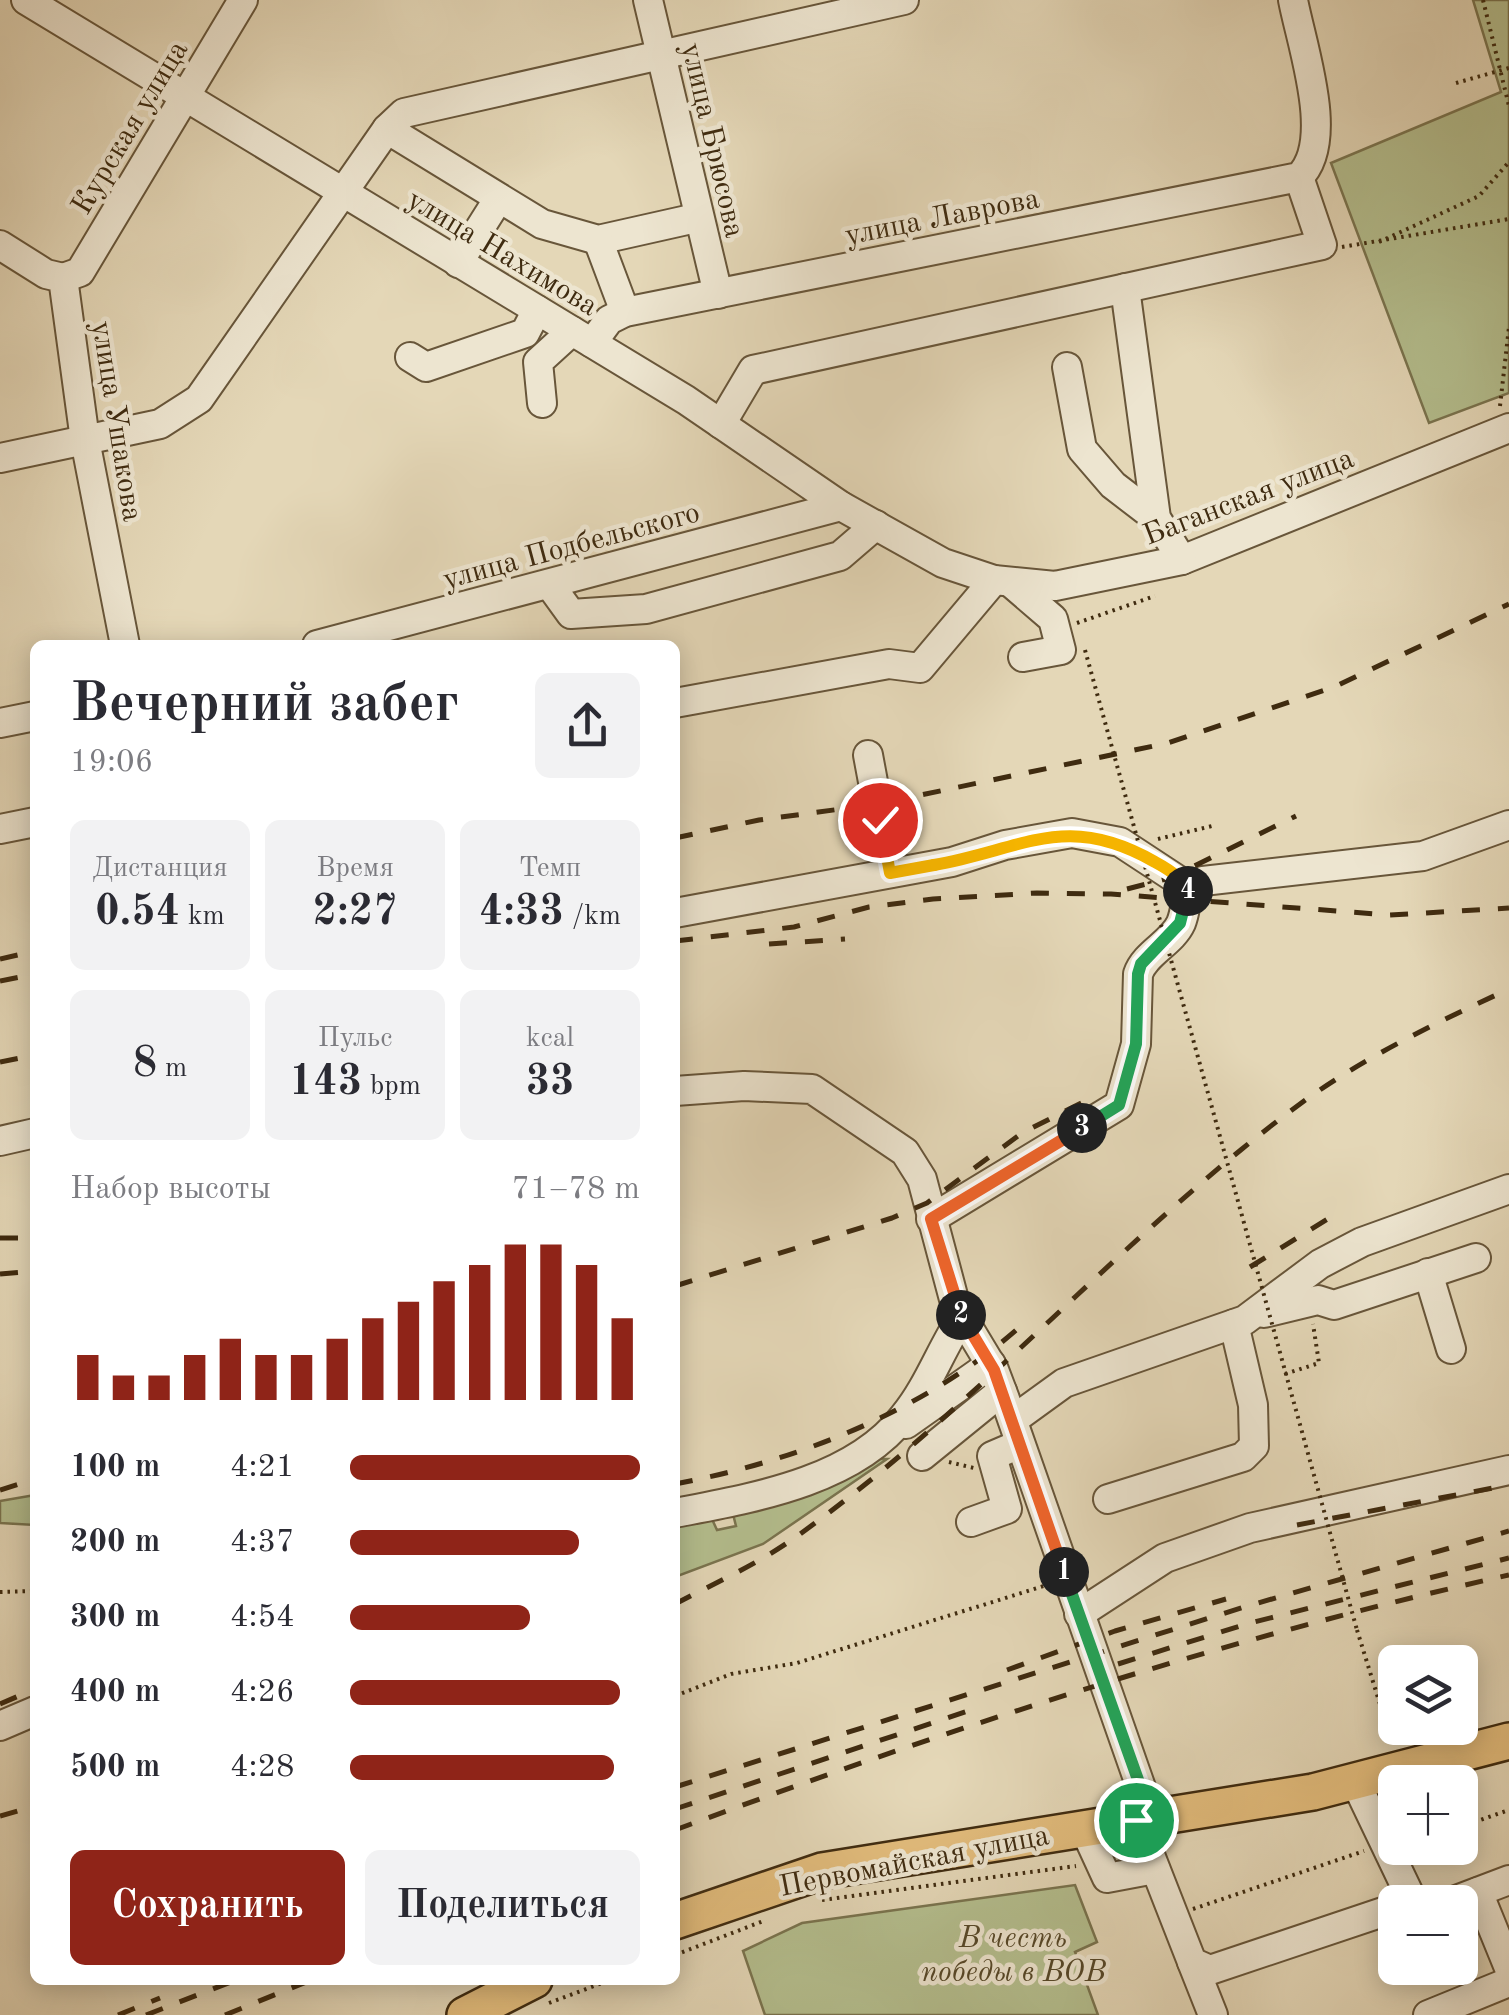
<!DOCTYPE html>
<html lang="ru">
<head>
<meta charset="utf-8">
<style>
  body { margin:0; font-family:"Old Standard TT",serif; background:#f2f2f3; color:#2b2b33; height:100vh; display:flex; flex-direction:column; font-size:38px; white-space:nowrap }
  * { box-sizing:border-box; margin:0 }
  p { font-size:32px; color:#7c7c81 }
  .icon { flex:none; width:55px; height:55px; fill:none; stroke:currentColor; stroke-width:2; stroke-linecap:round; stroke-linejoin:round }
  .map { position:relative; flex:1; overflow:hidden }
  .details { position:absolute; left:30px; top:640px; width:650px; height:1345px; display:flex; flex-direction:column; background:#fff; border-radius:15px; box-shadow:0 5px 25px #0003 }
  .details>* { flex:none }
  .fabs { position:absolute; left:1378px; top:1645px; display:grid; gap:20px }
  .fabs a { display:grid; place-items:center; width:100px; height:100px; border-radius:15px; background:#fff; box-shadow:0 5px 25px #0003; font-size:50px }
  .pin { position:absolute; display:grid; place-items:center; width:85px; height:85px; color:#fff; margin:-42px; border:5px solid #fff; border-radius:50%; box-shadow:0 2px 10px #0007 }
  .km { position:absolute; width:50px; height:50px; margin:-25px; border-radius:50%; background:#222; color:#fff; font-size:28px; line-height:50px; text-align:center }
  .round { display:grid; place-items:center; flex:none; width:105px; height:105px; border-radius:15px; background:#f2f2f3 }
  .head { display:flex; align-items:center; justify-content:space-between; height:170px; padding:0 40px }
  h1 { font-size:55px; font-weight:800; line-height:75px }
  .figures { display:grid; grid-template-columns:repeat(3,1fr); gap:15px; height:170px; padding:10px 40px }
  .figures div { display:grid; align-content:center; border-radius:15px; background:#f2f2f3; text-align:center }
  .figures b { font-size:42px; font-weight:800 }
  .figures small { font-size:28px; font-weight:400 }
  .figures p { font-size:28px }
  .chart { height:280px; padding:20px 40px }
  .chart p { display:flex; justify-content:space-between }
  .chart svg { width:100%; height:180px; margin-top:10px; stroke:#8f2418; stroke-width:6 }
  .button { display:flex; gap:20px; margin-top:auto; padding:20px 40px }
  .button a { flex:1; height:115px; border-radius:15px; background:#8f2418; color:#fff; font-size:40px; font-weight:800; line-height:115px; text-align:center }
  .button a+a { background:#f2f2f3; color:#2b2b33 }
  ul { padding:0 40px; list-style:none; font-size:32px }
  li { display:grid; grid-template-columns:160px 120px 1fr; align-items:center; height:75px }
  li i { height:25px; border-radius:12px; background:#8f2418 }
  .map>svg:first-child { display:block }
</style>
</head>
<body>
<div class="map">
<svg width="1509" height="2015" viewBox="0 0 1509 2015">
  <rect width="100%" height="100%" fill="#e4d7b7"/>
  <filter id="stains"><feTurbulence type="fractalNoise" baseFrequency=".002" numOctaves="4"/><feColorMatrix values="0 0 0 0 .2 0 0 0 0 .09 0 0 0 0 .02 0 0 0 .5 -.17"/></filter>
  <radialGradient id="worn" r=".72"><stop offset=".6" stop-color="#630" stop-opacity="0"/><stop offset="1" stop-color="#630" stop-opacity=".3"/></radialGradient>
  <g fill="#b4be8e" stroke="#7a744f" stroke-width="2.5">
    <polygon points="1473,0 1509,0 1509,393 1429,423 1331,163 1501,92"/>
    <polygon points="866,1459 887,1459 763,1544 675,1577 675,1523 711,1517 717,1530 736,1526 733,1514"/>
    <polygon points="35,1495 35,1525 0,1523 0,1501"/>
    <polygon points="1075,1885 1097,1942 1075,1952 1098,2015 765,2015 743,1951 802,1923"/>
  </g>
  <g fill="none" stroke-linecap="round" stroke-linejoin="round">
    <g stroke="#68563a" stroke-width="32">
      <g id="minor">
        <polyline points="26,0 686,400 841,506 943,563 994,580 1055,586 1182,560 1509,428"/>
        <polyline points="648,0 718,294"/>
        <polyline points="387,129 542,224 598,240 696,218"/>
        <polyline points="598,240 625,312"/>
        <polyline points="0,245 46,274 63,278 85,440 125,645"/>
        <polyline points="458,263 499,198"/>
        <polyline points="63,278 80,272 243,0"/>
        <polyline points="1125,288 1156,518 1182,560"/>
        <path d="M 592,343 L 609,320 L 625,312 L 1299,177 C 1336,142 1302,47 1293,0"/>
        <polyline points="410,357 426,367 525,333 537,310"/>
        <polyline points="1067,367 1082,449 1113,485 1156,518"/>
        <polyline points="542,403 538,362 572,331"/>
        <polyline points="721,424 753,370 1322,245 1299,177"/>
        <polyline points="0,458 160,424 199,399 387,129 404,113 904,0"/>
        <polyline points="1010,582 1053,619 1061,650 1023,657"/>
        <polyline points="550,585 571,614 646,609 840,556 876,525"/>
        <polyline points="317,645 841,506"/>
        <polyline points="675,703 889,664 920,668 994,580"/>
        <polyline points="0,723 35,716"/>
        <polyline points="868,755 890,873"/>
        <polyline points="0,829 35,822"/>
        <polyline points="675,913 952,862 1005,845 1072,833 1120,842 1190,888"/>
        <polyline points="675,1091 744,1086 812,1089 905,1152 922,1179 956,1307 994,1370 1005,1399 1152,1819"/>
        <polyline points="0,1141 35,1133"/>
        <path d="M 931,1219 L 1119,1105 L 1136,1044 L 1138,974 C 1145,953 1172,943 1181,923 C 1189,903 1181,893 1203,881 L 1423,856 L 1509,825"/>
        <polyline points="1428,1273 1451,1349"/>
        <polyline points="1264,1313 1318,1300 1334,1305 1476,1258"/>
        <polyline points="1013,1420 1064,1383 1245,1320 1320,1264 1362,1242 1509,1189"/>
        <polyline points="906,1424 991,1364"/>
        <polyline points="922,1456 1002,1391"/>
        <polyline points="1108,1499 1243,1457 1254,1446 1253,1405 1234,1324"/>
        <path d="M 675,1513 C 752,1498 853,1482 904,1416 C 928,1387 941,1349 962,1317"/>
        <polyline points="971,1522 1007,1509 992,1456 1020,1444"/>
        <polyline points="1079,1614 1165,1558 1250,1528 1509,1470"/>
        <polyline points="0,1726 35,1711"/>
        <polyline points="1356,1783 1413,1902"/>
        <polyline points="1136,1819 1192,1962 1210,1970 1395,1908"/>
        <polyline points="1084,1828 1107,1878 1155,1869"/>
        <polyline points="1478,1892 1509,1968"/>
        <polyline points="1451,1902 1509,1880"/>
        <polyline points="1192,1962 1213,2015"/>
        <polyline points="1428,2015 1509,1982"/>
      </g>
    </g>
    <g stroke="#3f2b10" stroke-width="40">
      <g id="major">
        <polyline points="675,1921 822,1871 1313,1792 1509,1741"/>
        <polyline points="465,2015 534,1980"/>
      </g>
    </g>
    <g stroke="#3f2b10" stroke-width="4" stroke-dasharray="2.5 5" stroke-linecap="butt">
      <polyline points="1483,0 1509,106"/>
      <polyline points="1456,83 1509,68"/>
      <polyline points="1379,242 1479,196 1509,162"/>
      <polyline points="1342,247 1509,219"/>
      <polyline points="1500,406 1509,327"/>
      <polyline points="1077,623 1155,596"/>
      <polyline points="1085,650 1093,679"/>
      <polyline points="1158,839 1216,825"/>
      <polyline points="1285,1374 1319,1363 1313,1324"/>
      <polyline points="949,1462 974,1468"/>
      <polyline points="0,1592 35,1591"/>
      <polyline points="1357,1630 1392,1743"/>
      <polyline points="675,1696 731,1674 797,1663 1047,1585"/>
      <polyline points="1460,1789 1473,1787"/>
      <polyline points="1460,1827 1509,1810"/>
      <polyline points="822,1900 1076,1866"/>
      <polyline points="1193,1909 1364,1851"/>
      <polyline points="675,1955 766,1920"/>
      <polyline points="549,2003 610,1980"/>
    </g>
    <use href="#minor" stroke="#ede5d0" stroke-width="28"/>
    <use href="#major" stroke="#e2bc7c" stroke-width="35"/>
    <g stroke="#3f2b10" stroke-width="5" stroke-dasharray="18 18" stroke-linecap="butt">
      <polyline points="675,838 759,820 878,804 1168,743 1334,687 1509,604"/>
      <polyline points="1127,889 1170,878 1296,816"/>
      <polyline points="675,941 794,927 869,907 933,899 1037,893 1111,894 1390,915 1509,908"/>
      <polyline points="769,944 845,939"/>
      <polyline points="0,959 35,951"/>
      <polyline points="0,981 35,974"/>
      <polyline points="0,1062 35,1055"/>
      <polyline points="0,1238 35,1238"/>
      <polyline points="1250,1267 1331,1217"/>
      <polyline points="0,1274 35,1271"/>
      <polyline points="675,1286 892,1218 927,1203 1022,1133 1095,1096"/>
      <path d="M 675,1484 C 798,1461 927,1410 1022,1325"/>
      <polyline points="0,1490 35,1479"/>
      <polyline points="1297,1525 1509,1485"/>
      <path d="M 675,1604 C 717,1582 762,1562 800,1534 C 980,1405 1125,1232 1304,1101 C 1368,1055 1438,1022 1509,989"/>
      <polyline points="1118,1664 1250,1623 1509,1558"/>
      <polyline points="1007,1670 1115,1631 1226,1599"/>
      <polyline points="0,1704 35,1689"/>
      <polyline points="675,1787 1244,1607 1509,1531"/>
      <polyline points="675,1809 980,1707"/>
      <polyline points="0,1816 35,1806"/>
      <path d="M 675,1830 C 947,1729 1226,1638 1509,1575"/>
      <polyline points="118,2015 160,1998"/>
      <polyline points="146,2015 236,1980"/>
      <polyline points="225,2015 311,1980"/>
    </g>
    <polyline stroke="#3f2b10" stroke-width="4" stroke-dasharray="2.5 5" stroke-linecap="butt" points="1093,679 1357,1630"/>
  </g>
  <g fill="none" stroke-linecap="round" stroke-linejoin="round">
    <g stroke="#fff" stroke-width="20">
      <polyline id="split-1" points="1064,1572 1152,1819 1136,1820"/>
    </g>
    <g stroke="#fff" stroke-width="20">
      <polyline id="split-2" points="961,1315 994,1370 1064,1572"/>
    </g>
    <g stroke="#fff" stroke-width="20">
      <polyline id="split-3" points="961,1315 931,1219 1082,1128"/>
    </g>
    <g stroke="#fff" stroke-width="20">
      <polyline id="split-4" points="1082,1128 1119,1105 1136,1044 1138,974 1141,964 1180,923 1188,891"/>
    </g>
    <g stroke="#fff" stroke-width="20">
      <path id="split-5" d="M 934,865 C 1024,849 1066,811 1155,862 C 1168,869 1185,880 1188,891"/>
    </g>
    <g stroke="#fff" stroke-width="20">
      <polyline id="split-6" points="880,820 890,873 934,865"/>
    </g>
    <use href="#split-1" stroke="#22a559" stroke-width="12"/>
    <use href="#split-2" stroke="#f0652b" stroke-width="12"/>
    <use href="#split-3" stroke="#f0652b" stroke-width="12"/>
    <use href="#split-4" stroke="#22a559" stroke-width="12"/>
    <use href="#split-5" stroke="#f5b400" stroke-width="12"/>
    <use href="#split-6" stroke="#f5b400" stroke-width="12"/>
  </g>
  <g text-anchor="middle" stroke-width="9" stroke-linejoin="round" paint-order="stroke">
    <g font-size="30" fill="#3f2b10" stroke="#ede5d0">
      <text transform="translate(129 127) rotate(-59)" y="10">Курская улица</text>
      <text transform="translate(714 140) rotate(77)" y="10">улица Брюсова</text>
      <text transform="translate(942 216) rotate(-11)" y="10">улица Лаврова</text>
      <text transform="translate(503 252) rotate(31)" y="10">улица Нахимова</text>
      <text transform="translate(118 421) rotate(81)" y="10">улица Ушакова</text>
      <text transform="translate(1248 496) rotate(-21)" y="10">Баганская улица</text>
      <text transform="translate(571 545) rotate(-15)" y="10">улица Подбельского</text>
      <text transform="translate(914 1860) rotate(-11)" y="10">Первомайская улица</text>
    </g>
    <g font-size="30" font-style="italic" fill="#564829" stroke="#ede5d0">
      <text x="1013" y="1947">В честь<tspan x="1013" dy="34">победы в ВОВ</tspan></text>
    </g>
  </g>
  <rect width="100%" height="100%" filter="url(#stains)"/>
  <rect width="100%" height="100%" fill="url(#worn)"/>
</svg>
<div class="fabs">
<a><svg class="icon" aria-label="layers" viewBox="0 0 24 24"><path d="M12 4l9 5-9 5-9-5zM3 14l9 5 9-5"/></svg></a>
<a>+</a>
<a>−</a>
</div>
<div class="pin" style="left:1136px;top:1820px;background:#1e9e55"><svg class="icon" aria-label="arrive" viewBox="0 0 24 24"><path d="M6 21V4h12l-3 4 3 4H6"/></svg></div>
<div class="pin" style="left:880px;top:820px;background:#d93025"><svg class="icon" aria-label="check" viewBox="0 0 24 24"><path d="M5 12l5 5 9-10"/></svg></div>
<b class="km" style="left:1064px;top:1572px">1</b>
<b class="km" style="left:961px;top:1315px">2</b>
<b class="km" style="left:1082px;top:1128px">3</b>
<b class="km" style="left:1188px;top:891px">4</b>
<section class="details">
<div class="head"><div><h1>Вечерний забег</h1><p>19:06</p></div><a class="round"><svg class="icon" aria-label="share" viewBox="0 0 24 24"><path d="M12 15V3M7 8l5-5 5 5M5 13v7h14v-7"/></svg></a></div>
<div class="figures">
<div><p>Дистанция</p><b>0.54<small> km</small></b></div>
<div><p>Время</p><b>2:27</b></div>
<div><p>Темп</p><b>4:33<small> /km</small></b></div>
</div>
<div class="figures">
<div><b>8<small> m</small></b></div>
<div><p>Пульс</p><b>143<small> bpm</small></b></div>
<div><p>kcal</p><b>33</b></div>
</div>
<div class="chart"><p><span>Набор высоты</span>71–78 m</p>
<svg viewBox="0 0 160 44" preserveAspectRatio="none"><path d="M5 44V33M15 44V38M25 44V38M35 44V33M45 44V29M55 44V33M65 44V33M75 44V29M85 44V24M95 44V20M105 44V15M115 44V11M125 44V6M135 44V6M145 44V11M155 44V24"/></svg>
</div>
<ul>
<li><b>100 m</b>4:21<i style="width:100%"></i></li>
<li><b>200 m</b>4:37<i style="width:79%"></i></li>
<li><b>300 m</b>4:54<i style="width:62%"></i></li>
<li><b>400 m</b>4:26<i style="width:93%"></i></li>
<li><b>500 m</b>4:28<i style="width:91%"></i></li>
</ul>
<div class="button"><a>Сохранить</a><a>Поделиться</a></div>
</section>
</div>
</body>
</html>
